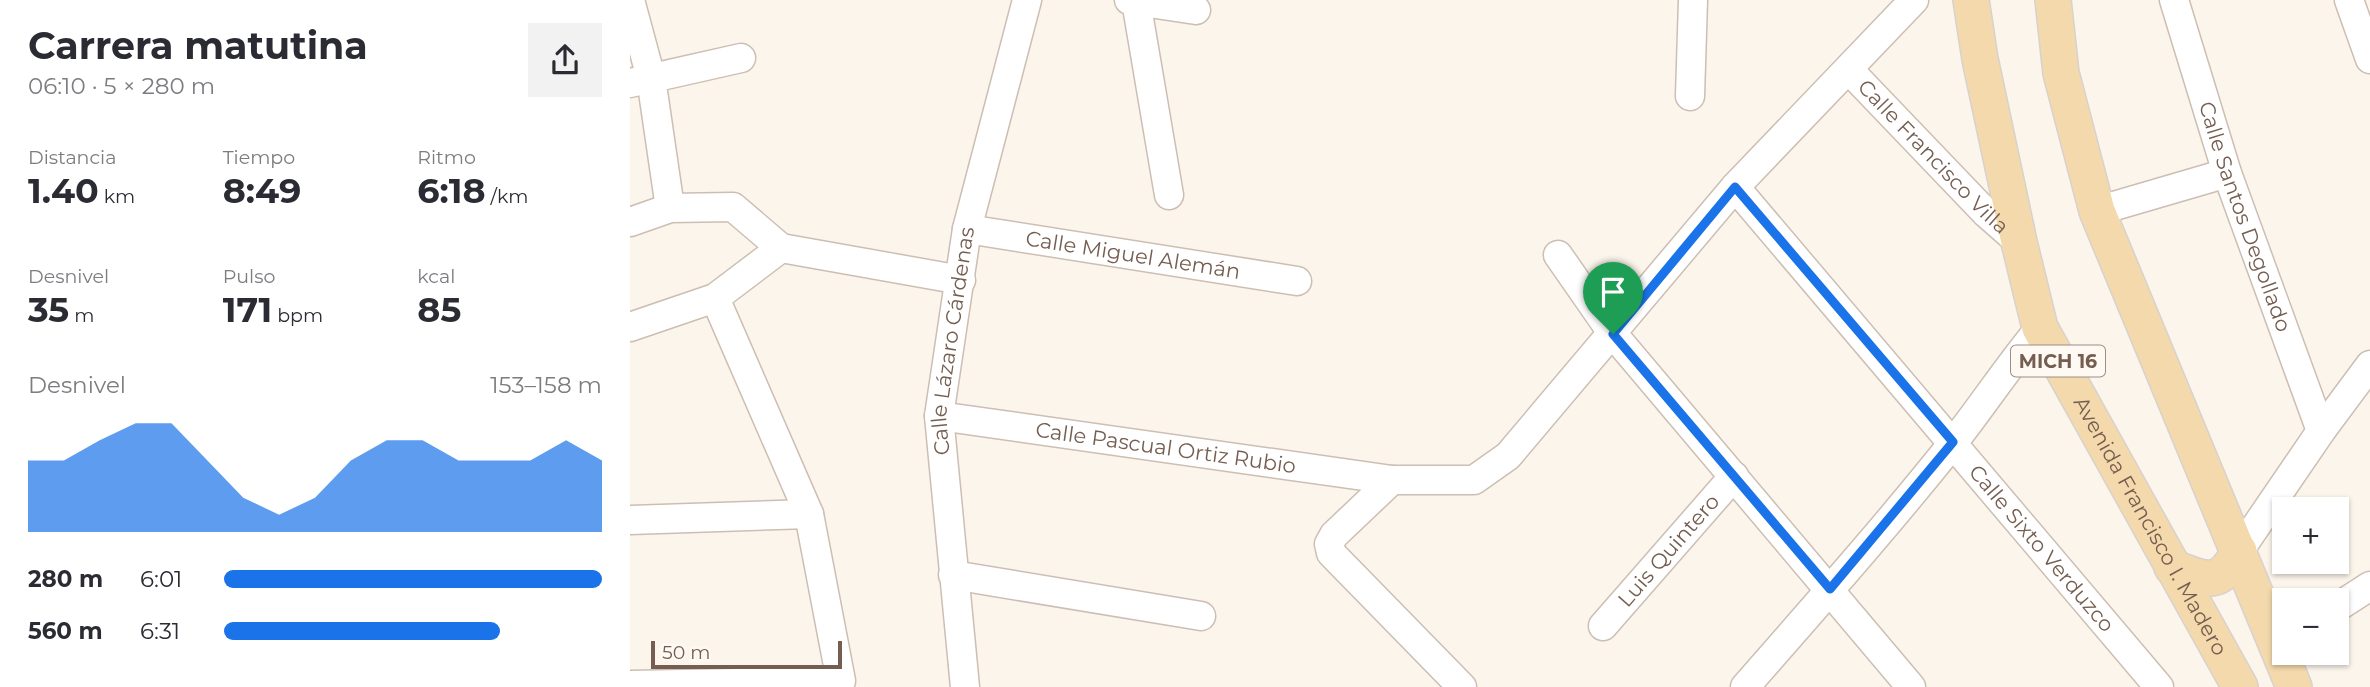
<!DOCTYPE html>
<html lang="es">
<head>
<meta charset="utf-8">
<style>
  body { margin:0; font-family:Montserrat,sans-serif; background:#f2f2f3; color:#2b2b33; height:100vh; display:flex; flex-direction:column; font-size:26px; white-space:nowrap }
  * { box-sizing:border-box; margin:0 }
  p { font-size:23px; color:#7c7c81 }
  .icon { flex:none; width:38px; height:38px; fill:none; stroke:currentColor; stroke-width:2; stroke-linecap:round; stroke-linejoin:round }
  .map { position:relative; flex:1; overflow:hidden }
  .sheet { display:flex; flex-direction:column; background:#fff; width:630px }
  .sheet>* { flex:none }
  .fabs { position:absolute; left:1642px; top:497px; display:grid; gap:14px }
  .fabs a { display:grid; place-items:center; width:77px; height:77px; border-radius:0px; background:#fff; box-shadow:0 2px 5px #0004; font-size:35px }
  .scale { position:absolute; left:21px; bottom:18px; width:191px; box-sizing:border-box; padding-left:7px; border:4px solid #755e51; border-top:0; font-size:19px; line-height:24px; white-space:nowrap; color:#755e51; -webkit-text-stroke:5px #fefaf3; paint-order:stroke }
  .pin { position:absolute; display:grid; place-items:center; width:60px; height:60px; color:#fff; margin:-72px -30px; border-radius:50% 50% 50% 0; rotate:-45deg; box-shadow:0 0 7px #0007 }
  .pin .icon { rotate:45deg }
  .round { display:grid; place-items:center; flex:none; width:74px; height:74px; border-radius:0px; background:#f2f2f3 }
  .head { display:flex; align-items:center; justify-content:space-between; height:119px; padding:0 28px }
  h1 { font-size:38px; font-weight:700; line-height:52px }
  .figures { display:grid; grid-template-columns:repeat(3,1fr); gap:10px; height:119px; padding:7px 28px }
  .figures div { display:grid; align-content:center }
  .figures b { font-size:35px; font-weight:700 }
  .figures small { font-size:19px; font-weight:400 }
  .figures p { font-size:19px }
  .chart { height:196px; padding:14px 28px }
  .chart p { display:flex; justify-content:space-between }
  .chart svg { width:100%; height:126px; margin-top:7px; fill:#1a73e8; opacity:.7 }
  ul { padding:0 28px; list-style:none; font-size:23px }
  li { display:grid; grid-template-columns:112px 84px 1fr; align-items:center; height:52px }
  li i { height:18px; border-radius:9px; background:#1a73e8 }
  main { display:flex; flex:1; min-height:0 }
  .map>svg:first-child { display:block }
</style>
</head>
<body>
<main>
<section class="sheet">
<div class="head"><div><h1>Carrera matutina</h1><p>06:10 · 5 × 280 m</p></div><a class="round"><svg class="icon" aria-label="share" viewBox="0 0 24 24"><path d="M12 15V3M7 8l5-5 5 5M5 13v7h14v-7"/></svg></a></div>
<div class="figures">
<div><p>Distancia</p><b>1.40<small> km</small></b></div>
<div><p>Tiempo</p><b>8:49</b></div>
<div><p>Ritmo</p><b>6:18<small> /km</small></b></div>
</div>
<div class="figures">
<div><p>Desnivel</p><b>35<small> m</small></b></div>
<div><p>Pulso</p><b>171<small> bpm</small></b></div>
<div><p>kcal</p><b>85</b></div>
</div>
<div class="chart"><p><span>Desnivel</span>153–158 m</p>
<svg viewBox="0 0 160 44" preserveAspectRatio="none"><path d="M0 44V19L10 19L20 12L30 6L40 6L50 19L60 32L70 38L80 32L90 19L100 12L110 12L120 19L130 19L140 19L150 12L160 19V44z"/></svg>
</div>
<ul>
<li><b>280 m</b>6:01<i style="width:100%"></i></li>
<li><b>560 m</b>6:31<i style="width:73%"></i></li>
</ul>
</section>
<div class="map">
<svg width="1740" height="687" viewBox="0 0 1740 687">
  <rect width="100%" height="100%" fill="#fbf5ec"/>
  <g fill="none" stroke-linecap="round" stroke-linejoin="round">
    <g stroke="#cdbeb3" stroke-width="31">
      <g id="minor">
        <polyline points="0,0 21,78 40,208"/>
        <polyline points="499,0 566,10"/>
        <path id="s1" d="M 1544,0 L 1597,173 L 1691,431"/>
        <polyline points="1719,0 1740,59"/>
        <polyline points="506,1 539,195"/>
        <path id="s2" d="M 1219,70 L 1356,213 L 1389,242"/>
        <polyline points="0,83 111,58"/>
        <polyline points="1060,96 1063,0"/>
        <path id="s3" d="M 1105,187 L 1529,687"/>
        <polyline points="1467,211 1597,173"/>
        <polyline points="0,222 40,208 103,207 151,248"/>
        <path id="s4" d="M 337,229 L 667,281"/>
        <polyline points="928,255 983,334 1281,687"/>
        <polyline points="0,327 85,298 151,248 331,280"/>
        <path id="s5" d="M 309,416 L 762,480 L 844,480 L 878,456 L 1105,187 L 1284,0"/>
        <polyline points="762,480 704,535 699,544 701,553 832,687"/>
        <polyline points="0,520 179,514"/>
        <polyline points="1609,551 1691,431 1740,365"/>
        <polyline points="323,575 571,616"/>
        <polyline points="1706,608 1740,586"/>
        <path id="s6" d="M 973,626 L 1104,476"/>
        <polyline points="0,685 211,681 179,514 85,298"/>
        <path id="s7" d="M 335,687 L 309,416 L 337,229 L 397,0"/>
        <path d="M 1115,687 C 1185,607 1256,527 1323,443 C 1353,405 1379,365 1410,328"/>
      </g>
    </g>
    <g stroke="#d8d2ce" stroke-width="38">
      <g id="major">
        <path id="s8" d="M 1341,0 L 1350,59 L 1389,242 L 1410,328 L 1610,687"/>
        <polyline points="1423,0 1431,73 1467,211 1664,687"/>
        <path d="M 1542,567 C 1576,581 1590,588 1609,551"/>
      </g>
    </g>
    <use href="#minor" stroke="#fff" stroke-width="28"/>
    <use href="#major" stroke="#f3d9ac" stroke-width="35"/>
  </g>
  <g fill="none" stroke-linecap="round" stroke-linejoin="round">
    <g stroke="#fff" stroke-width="14">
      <polygon id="route" points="1105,187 1323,442 1200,589 983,334"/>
    </g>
    <use href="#route" stroke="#1a73e8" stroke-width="9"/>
  </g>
  <g text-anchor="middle" stroke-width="5" stroke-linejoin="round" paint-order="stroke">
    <rect fill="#fefaf3" stroke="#9e8d82" stroke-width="2" x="1381" y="345.5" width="94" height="31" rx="5"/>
    <g font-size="19" font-weight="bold" fill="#755e51">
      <text x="1428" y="368">MICH 16</text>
    </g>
    <g font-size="21" fill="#755e51" stroke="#fefaf3">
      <text dy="7" stroke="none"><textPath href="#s2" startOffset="121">Calle Francisco Villa</textPath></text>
      <text dy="7" stroke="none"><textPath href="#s1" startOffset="228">Calle Santos Degollado</textPath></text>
      <text dy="7" stroke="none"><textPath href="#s4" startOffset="168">Calle Miguel Alemán</textPath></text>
      <text dy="7" stroke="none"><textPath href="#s7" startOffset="348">Calle Lázaro Cárdenas</textPath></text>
      <text dy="7" stroke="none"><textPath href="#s5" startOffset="229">Calle Pascual Ortiz Rubio</textPath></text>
      <text dy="7" stroke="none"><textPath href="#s8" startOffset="562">Avenida Francisco I. Madero</textPath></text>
      <text dy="7" stroke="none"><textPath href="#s3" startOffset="474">Calle Sixto Verduzco</textPath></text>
      <text dy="7" stroke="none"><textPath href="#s6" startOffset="100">Luis Quintero</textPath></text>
    </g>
  </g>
</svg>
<div class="fabs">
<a>+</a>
<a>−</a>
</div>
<div class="scale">50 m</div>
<div class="pin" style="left:983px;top:334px;background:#1e9e55"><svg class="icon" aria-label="arrive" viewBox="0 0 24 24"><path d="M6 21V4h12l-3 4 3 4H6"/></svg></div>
</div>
</main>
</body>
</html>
